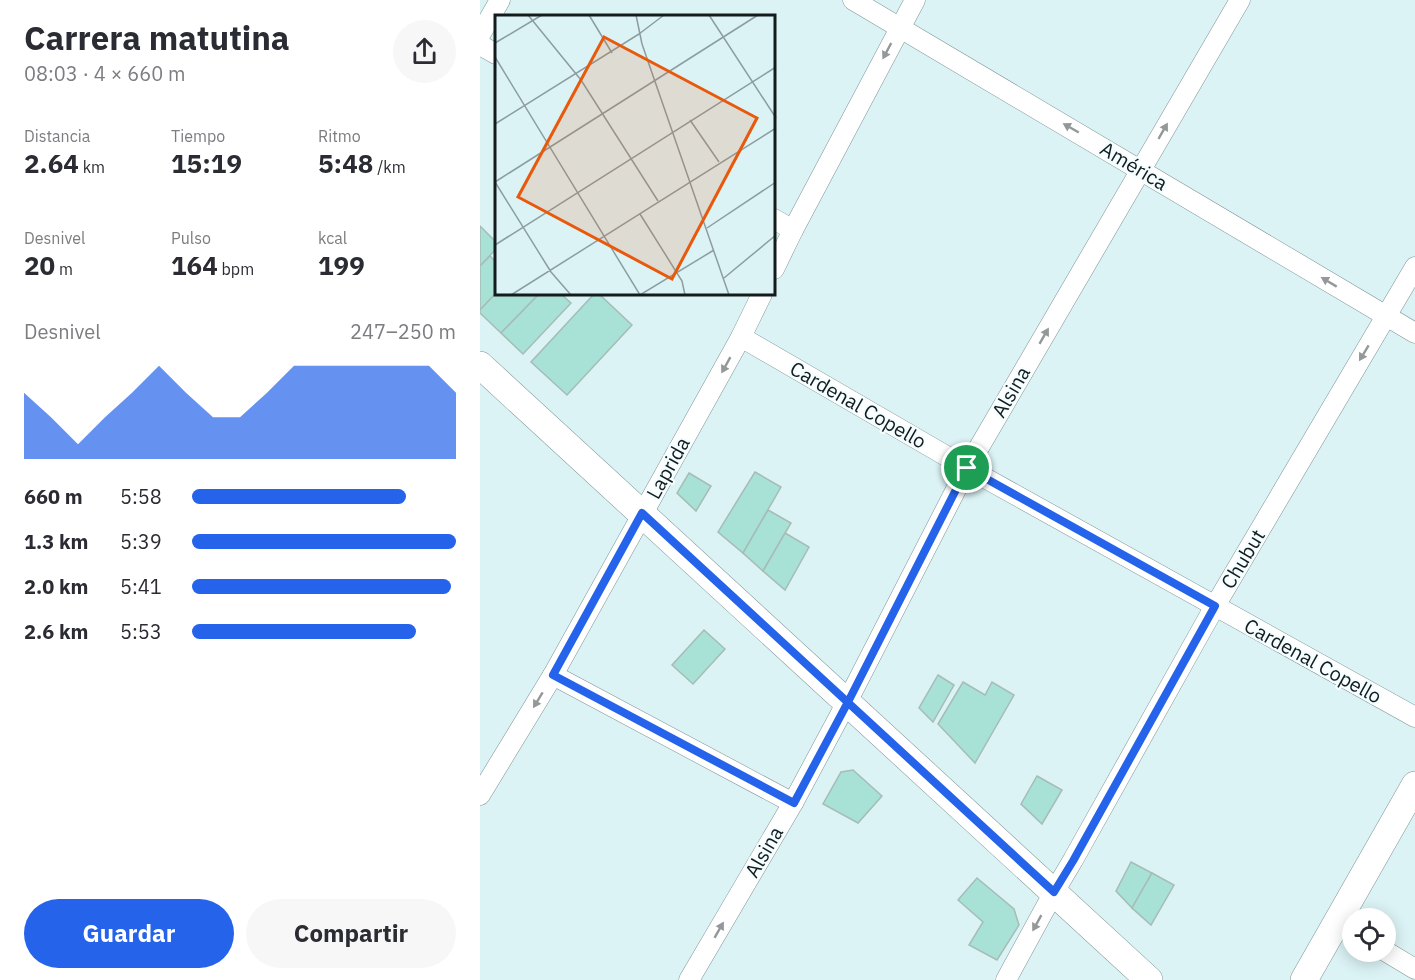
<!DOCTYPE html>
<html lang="es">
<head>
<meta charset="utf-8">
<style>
  body { margin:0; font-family:"IBM Plex Sans",sans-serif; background:#f7f7f7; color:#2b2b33; height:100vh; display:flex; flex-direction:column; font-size:22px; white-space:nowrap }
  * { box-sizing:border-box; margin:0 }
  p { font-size:20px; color:#7c7c81 }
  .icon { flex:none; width:33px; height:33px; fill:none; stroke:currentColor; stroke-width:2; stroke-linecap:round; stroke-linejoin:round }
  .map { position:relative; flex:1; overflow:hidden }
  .side { display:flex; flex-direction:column; background:#fff; width:480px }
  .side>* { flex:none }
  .controls { position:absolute; left:862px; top:908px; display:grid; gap:12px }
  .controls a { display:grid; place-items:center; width:54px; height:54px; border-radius:50%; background:#fff; box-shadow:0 3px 15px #0003; font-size:30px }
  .pin { position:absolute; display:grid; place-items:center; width:51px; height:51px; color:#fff; margin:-26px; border:3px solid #fff; border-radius:50%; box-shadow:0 2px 6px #0007 }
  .round { display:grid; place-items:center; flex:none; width:63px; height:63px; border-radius:32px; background:#f7f7f7 }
  .summary { display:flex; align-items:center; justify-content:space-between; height:102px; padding:0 24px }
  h1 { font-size:33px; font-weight:700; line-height:45px }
  .metrics { display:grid; grid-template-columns:repeat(3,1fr); gap:9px; height:102px; padding:6px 24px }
  .metrics div { display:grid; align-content:center }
  .metrics b { font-size:26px; font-weight:700 }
  .metrics small { font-size:16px; font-weight:400 }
  .metrics p { font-size:16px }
  .chart { height:168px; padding:12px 24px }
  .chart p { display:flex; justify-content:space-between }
  .chart svg { width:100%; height:108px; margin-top:6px; fill:#2563eb; opacity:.7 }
  .button { display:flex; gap:12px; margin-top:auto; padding:12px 24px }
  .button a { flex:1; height:69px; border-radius:36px; background:#2563eb; color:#fff; font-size:24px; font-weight:700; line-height:69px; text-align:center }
  .button a+a { background:#f7f7f7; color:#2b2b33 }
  ul { padding:0 24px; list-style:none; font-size:20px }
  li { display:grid; grid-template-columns:96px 72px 1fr; align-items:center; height:45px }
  li i { height:15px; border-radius:8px; background:#2563eb }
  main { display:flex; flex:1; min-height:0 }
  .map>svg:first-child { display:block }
</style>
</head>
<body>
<main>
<section class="side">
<div class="summary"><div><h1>Carrera matutina</h1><p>08:03 · 4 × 660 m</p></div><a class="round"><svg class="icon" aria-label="share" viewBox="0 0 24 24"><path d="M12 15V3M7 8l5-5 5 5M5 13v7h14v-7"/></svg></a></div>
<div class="metrics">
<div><p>Distancia</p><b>2.64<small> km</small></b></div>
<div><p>Tiempo</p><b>15:19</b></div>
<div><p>Ritmo</p><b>5:48<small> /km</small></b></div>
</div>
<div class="metrics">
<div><p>Desnivel</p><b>20<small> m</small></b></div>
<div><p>Pulso</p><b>164<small> bpm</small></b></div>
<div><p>kcal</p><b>199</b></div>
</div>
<div class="chart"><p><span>Desnivel</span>247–250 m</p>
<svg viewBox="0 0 160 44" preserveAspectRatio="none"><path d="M0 44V17L10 27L20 38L30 27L40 17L50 6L60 17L70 27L80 27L90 17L100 6L110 6L120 6L130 6L140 6L150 6L160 17V44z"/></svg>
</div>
<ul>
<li><b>660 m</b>5:58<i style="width:81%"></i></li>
<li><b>1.3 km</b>5:39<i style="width:100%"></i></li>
<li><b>2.0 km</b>5:41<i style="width:98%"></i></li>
<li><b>2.6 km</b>5:53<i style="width:85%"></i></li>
</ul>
<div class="button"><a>Guardar</a><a>Compartir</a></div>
</section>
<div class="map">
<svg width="935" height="980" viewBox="0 0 935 980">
  <rect width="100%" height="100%" fill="#dcf3f6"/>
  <g fill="#a8e1d5" stroke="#a6bcb7" stroke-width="1.5">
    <polygon points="0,226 16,242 16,249 0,266"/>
    <polygon points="10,256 16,262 16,293 0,310 0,266"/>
    <polygon points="16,293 16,294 59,294 21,333 0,313 0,310"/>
    <polygon points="59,294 81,294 91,303 43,354 21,333"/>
    <polygon points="114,294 119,294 152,325 87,395 51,362"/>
    <polygon points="275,472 301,487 263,553 238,532"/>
    <polygon points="209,473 231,486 216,511 197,493"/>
    <polygon points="288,510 311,523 283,571 263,553"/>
    <polygon points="305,533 329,547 305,590 283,571"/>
    <polygon points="224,630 245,649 213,684 192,665"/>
    <polygon points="458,675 474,685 453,722 439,708"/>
    <polygon points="483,682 505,695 512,682 534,695 495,763 458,724"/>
    <polygon points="373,770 402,796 378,823 343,804 361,772"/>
    <polygon points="557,776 582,790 562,824 541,804"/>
    <polygon points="651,862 672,873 652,908 636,891"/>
    <polygon points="672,873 694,885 671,925 652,908"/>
    <polygon points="497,878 534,909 539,925 517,960 489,945 503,922 478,900"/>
  </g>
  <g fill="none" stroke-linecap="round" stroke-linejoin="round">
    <g stroke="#7f9497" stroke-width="21">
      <g id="street">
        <polyline points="373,0 935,333"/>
        <polyline points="0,35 20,0"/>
        <polyline points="0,45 16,54"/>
        <polyline points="294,219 313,230"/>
        <polyline points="294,269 313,230 435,0"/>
        <polyline points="261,337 487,468 935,717"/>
        <polyline points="73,675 313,803"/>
        <polyline points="0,795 73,675 261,337 282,294"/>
        <polyline points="905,951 935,969"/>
        <polyline points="209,980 313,803 367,702 487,468 760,0"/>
        <polyline points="526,980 574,892 593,860 735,606 935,267"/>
      </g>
    </g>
    <g stroke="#7f9497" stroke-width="28">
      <g id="secondary">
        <polyline points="0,365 669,980"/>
        <polyline points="824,980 935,785"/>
      </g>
    </g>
    <use href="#street" stroke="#fff" stroke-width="20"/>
    <use href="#secondary" stroke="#fff" stroke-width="27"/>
  </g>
  <defs><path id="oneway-solid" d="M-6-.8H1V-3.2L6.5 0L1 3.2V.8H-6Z" transform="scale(1.5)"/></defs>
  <g fill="#959899">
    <use href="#oneway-solid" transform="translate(407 51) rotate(118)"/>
    <use href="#oneway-solid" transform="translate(591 128) rotate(-150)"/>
    <use href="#oneway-solid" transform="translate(683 131) rotate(-60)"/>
    <use href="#oneway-solid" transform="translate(849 282) rotate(-149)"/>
    <use href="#oneway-solid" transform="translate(564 336) rotate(-60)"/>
    <use href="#oneway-solid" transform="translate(884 353) rotate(121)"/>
    <use href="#oneway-solid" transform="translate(246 365) rotate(119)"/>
    <use href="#oneway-solid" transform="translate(58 700) rotate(121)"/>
    <use href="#oneway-solid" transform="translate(557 923) rotate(119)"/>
    <use href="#oneway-solid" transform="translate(239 930) rotate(-60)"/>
  </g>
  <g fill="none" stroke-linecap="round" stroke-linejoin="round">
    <g stroke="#fff" stroke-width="12">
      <polyline id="route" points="487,468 368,702 314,803 73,675 162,513 551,871 574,892 593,861 735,606 487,468"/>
    </g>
    <use href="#route" stroke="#2563eb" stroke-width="8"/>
  </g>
  <g text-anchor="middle" stroke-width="4.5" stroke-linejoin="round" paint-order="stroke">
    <g font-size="20" fill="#131b1d" stroke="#f4fdff">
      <text transform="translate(654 166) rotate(31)" y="7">América</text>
      <text transform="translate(531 392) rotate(-60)" y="7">Alsina</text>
      <text transform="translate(378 405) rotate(30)" y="7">Cardenal Copello</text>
      <text transform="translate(188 468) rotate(-61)" y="7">Laprida</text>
      <text transform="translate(763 559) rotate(-59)" y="7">Chubut</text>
      <text transform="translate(833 661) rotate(29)" y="7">Cardenal Copello</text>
      <text transform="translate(284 852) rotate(-60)" y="7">Alsina</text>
    </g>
  </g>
  <g transform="translate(15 15)">
    <rect width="280" height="280" fill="#dcf3f6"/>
    <path fill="none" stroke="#8c9d9f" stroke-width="1.5" d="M 33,0 L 86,65 L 163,186M 94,0 L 117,38M 141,0 L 147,29 L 234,280M 214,0 L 281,103M 144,19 L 169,0M 0,28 L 47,0M 0,42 L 145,280 L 219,235M 195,105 L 224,147M 0,109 L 144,19M 0,167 L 263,0M 0,167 L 56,257 L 76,280M 145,199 L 187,266 L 190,280M 212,213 L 281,167M 0,230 L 281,52M 229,263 L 281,220M 16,280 L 281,113"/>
    <path fill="#e8590c" fill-opacity="0.15" stroke="#e8590c" stroke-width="3" d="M 109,22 L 262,103 L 177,264 L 23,182 Z"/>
    <rect width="280" height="280" fill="none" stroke="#131b1d" stroke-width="3"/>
  </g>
</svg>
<div class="controls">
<a><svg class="icon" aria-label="locate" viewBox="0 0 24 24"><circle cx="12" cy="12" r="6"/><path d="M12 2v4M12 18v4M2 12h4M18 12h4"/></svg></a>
</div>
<div class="pin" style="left:487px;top:468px;background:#1e9e55"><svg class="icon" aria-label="arrive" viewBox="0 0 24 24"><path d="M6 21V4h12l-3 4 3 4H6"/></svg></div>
</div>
</main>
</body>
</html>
